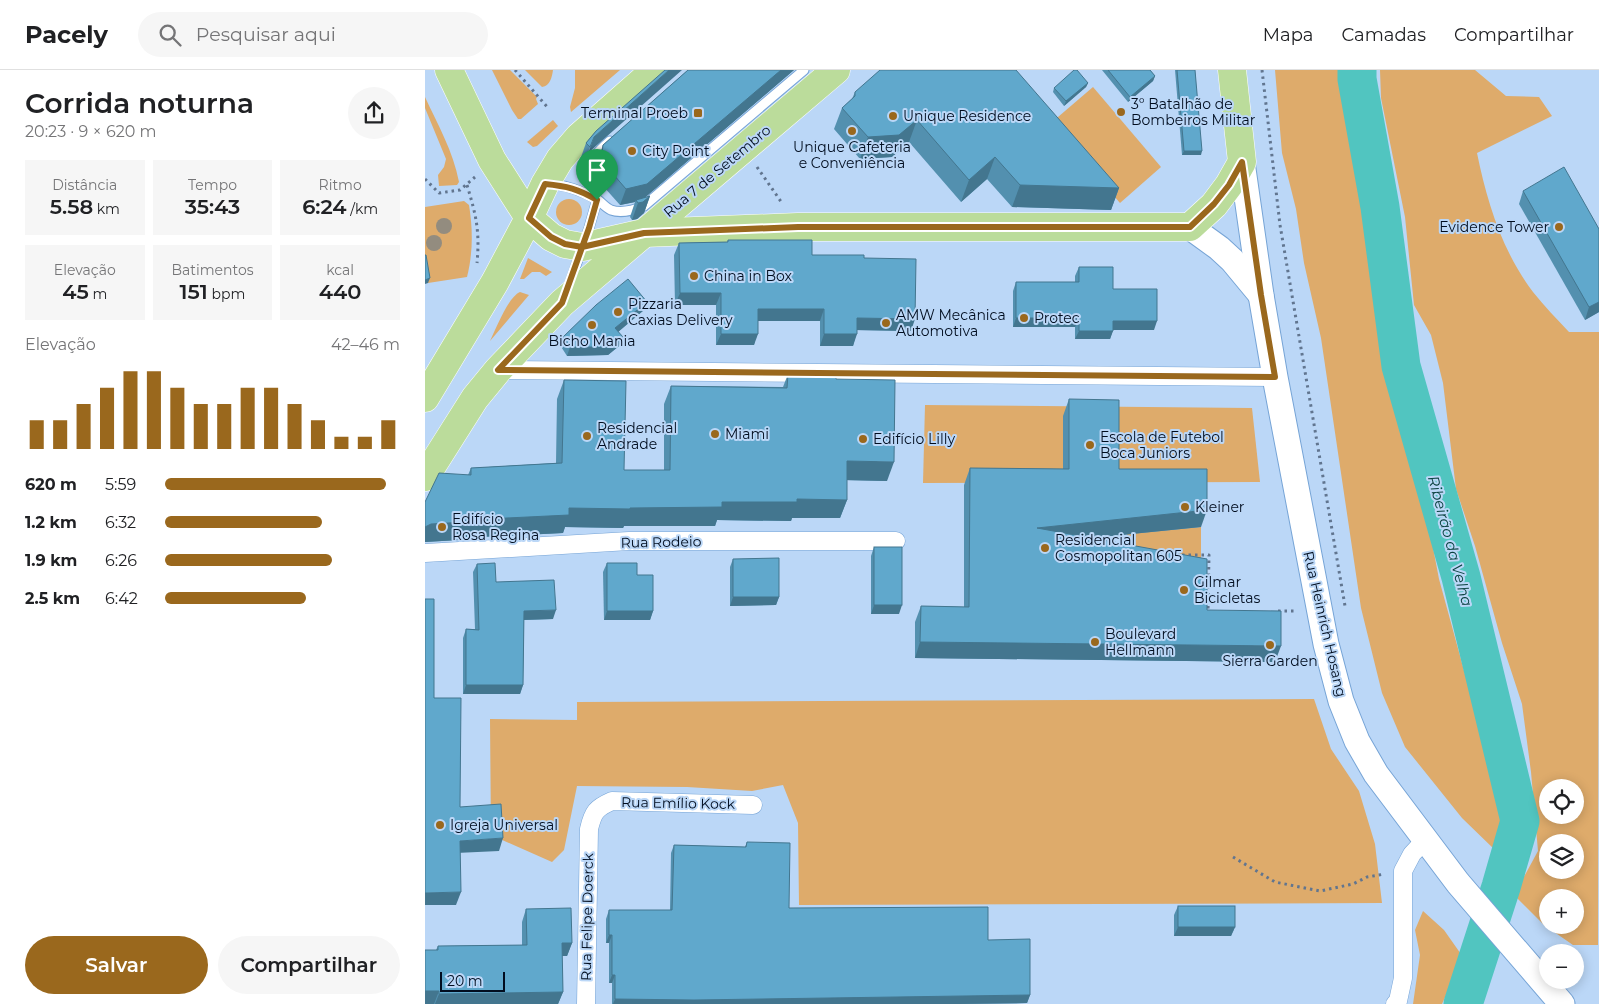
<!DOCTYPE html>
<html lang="pt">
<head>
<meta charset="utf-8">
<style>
  body { margin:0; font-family:Montserrat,sans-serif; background:#f6f6f6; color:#202124; height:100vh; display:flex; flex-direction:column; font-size:19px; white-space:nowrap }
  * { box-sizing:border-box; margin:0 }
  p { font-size:16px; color:#757577 }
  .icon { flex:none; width:28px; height:28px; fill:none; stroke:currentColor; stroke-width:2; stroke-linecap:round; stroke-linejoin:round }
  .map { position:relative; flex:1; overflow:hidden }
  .side { display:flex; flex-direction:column; background:#fff; width:425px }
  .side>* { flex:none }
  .fabs { position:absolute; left:1114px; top:709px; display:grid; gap:10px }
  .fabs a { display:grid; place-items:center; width:45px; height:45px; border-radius:50%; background:#fff; box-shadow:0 2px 12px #0003; font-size:25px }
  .scale { position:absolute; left:15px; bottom:12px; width:65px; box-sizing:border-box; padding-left:5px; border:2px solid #010d1f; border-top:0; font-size:14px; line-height:18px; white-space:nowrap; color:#010d1f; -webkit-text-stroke:4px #bbd7f7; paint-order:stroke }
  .pin { position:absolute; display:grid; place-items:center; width:42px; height:42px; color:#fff; margin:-51px -21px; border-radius:50% 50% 50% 0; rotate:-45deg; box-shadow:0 0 5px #0007 }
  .pin .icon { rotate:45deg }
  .round { display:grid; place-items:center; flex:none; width:52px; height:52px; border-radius:26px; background:#f6f6f6 }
  .head { display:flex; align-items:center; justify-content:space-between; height:85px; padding:0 25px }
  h1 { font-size:28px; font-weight:600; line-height:38px }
  .stats { display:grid; grid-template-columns:repeat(3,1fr); gap:8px; height:85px; padding:5px 25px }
  .stats div { display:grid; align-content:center; border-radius:0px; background:#f6f6f6; text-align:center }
  .stats b { font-size:21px; font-weight:600 }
  .stats small { font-size:14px; font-weight:400 }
  .stats p { font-size:14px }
  .chart { height:140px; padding:10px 25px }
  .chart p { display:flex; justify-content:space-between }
  .chart svg { width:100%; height:90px; margin-top:5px; stroke:#9a681d; stroke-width:6 }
  .cta { display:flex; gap:10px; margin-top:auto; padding:10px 25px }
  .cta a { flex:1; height:58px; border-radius:30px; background:#9a681d; color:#fff; font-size:20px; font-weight:600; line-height:58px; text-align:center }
  .cta a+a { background:#f6f6f6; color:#202124 }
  ul { padding:0 25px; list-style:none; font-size:16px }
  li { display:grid; grid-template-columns:80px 60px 1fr; align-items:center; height:38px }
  li i { height:12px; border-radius:6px; background:#9a681d }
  header { display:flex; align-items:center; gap:30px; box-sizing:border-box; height:70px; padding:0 25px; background:#fff; border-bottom:1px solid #e0e0e0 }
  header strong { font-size:24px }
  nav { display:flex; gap:28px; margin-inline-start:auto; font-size:18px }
  .search { width:350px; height:45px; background:#f6f6f6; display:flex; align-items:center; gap:12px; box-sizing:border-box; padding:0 18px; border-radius:28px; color:#757577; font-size:19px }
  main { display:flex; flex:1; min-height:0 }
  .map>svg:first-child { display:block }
</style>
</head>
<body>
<header>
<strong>Pacely</strong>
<div class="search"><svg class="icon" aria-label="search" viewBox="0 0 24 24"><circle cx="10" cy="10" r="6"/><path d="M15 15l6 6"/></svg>Pesquisar aqui</div>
<nav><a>Mapa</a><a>Camadas</a><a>Compartilhar</a></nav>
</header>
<main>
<section class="side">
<div class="head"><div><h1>Corrida noturna</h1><p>20:23 · 9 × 620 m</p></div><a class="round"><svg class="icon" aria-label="share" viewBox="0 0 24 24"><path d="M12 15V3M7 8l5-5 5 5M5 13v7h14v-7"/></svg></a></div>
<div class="stats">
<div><p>Distância</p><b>5.58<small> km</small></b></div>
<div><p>Tempo</p><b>35:43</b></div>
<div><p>Ritmo</p><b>6:24<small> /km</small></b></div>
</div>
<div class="stats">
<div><p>Elevação</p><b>45<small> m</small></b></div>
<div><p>Batimentos</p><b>151<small> bpm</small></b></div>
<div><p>kcal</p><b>440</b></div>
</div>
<div class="chart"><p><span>Elevação</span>42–46 m</p>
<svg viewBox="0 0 160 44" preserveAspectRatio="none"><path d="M5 44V30M15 44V30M25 44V22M35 44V14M45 44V6M55 44V6M65 44V14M75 44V22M85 44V22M95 44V14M105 44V14M115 44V22M125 44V30M135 44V38M145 44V38M155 44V30"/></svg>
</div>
<ul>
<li><b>620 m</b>5:59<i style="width:94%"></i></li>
<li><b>1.2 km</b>6:32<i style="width:67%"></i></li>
<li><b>1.9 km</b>6:26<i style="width:71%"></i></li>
<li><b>2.5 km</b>6:42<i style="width:60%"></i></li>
</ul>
<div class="cta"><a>Salvar</a><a>Compartilhar</a></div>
</section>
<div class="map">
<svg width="1174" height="934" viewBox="0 0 1174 934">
  <rect width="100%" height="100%" fill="#bbd7f7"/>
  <g fill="#deab6b" fill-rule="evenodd">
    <polygon points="67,0 85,0 112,27 111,29 113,34 96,49 93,49 87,40"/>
    <path d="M 100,0 L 128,0 C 127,7 125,16 117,17 Z"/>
    <polygon points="150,0 195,0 146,42 145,37 150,18"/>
    <polygon points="850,0 919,0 939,138 959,247 970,322 991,388 1014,509 1073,725 1081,764 1071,781 1037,748 980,677 957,623 936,538 896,268 879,193 871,139 857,83"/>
    <path d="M 955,0 L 1050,0 L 1081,26 L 1114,27 L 1127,46 L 1052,83 C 1062,132 1077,181 1108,222 C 1119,236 1132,249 1144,262 L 1174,262 L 1173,875 L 1148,875 L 1119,855 L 1089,825 L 1113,781 L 1106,702 L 1097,634 L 1077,573 L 1050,476 L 1031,419 L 1018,313 L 1006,265 L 989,235 L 980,147 L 956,28 ZM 1122,718 L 1150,718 L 1150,745 L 1122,745 ZM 1122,772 L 1150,772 L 1150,800 L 1122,800 ZM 1122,828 L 1150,828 L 1150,855 L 1122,855 Z"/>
    <polygon points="668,17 736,97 695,133 626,53"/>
    <path d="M 0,27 C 13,55 28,81 34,112 L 32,115 L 14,116 L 13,105 L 19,97 L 21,89 L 0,38 Z"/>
    <polygon points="128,50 133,56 112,76 108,77 102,72"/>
    <circle cx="144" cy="142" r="13"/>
    <path d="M 39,131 L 44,135 C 48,160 48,183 42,207 L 3,213 L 0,190 L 0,137 Z"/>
    <polygon points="103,188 127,202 121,206 115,202 107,202 99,209 95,209"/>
    <path d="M 95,222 L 104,225 L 65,271 C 71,259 83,227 95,222 Z"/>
    <polygon points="500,335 827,338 835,412 498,413"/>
    <polygon points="776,457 776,506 701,492 702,464"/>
    <polygon points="889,629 906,679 934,721 950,774 957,833 374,835 373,753 358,715 327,721 262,717 152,716 139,780 127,792 66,765 65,649 152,650 152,632"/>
    <polygon points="998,841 1019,860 1038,887 1017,934 988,934 995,885 990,860"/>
  </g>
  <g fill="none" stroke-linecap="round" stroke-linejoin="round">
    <polyline stroke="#51c5c0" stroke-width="39" points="932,0 932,9 955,137 976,296 1036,507 1095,751 1076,817 1038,934"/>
    <g stroke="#76a4d6" stroke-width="11">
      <g id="lane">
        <path d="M 126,114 C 143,116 158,121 173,130 C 177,133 181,138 186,140 C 197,144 209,140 219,136 L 379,0"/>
        <path d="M 143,218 L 164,158 L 172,130 C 157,101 161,92 185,71"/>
      </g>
    </g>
    <g stroke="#76a4d6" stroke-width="19">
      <g id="street">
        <polyline points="73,300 850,307"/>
        <polyline points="0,483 204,471 471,471"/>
        <path d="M 161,934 L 164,759 C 168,742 171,738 187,731 L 328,735"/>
        <polyline points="970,934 973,931 978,908 978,801 987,784 1000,770"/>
      </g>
    </g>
    <g stroke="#76a4d6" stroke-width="27">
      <g id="secondary">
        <polyline points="817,92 836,225 850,307 901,574 916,631 932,671 951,704 1033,813 1137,934"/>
        <polyline points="765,157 794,178 807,190 836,225"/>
      </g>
    </g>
    <g stroke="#fff" stroke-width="29">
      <g id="primary">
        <polyline points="24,0 67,90 104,148 126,167 140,174 157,177 219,163 373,157 765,157 789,135 804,115 817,92 807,0"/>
        <polyline points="0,328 70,212 104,148 120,114 135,89 154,67 230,0"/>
        <polyline points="0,407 50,328 73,300 137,233 411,0"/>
      </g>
    </g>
    <g stroke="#61758f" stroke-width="3" stroke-dasharray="2.5 4" stroke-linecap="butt">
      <polyline points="90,0 124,39"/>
      <polyline points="837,0 855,155 920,536"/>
      <polyline points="332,97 357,133"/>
      <polyline points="0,109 14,123 35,120 50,107"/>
      <path d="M 42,115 C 51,145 55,161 52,193"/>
      <polyline points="757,485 784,485 783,541 784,541"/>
      <polyline points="853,541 872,541"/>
      <polyline points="808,787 850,812 895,821 928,814 942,807 960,804"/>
    </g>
    <use href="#lane" stroke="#fff" stroke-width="9"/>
    <use href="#street" stroke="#fff" stroke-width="18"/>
    <use href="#secondary" stroke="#fff" stroke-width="25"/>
    <use href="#primary" stroke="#bbdc9b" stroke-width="28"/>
  </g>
  <g fill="#938c7f">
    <circle cx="19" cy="156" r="8"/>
    <circle cx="9" cy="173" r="8"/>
  </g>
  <g fill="#5390af">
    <polygon points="263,0 369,0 219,128 225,126 219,143 212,149 207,150 205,147 210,132 195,135 170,107 172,92 178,75"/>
    <polygon points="677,0 725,0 730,6 728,11 703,32"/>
    <polygon points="750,0 770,0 776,85 757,85"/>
    <polygon points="663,13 661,17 639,36 628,22 629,18"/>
    <polygon points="430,22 694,118 686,140 587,137 562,109 536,132 484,72 467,87 435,89 409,59 417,38 427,29"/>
    <polygon points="171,61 159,94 155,90 161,73"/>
    <polygon points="1098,121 1174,159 1174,242 1160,250 1094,134"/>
    <polygon points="303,170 387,185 439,188 486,261 432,260 428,276 395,276 395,251 333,251 329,275 291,275 291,235 250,235 249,185 254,173 302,172"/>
    <polygon points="654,197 688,219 729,260 688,260 685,269 650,269 650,257 588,257 588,221 591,212 650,212 650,206"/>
    <polygon points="219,240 193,262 194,276 183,285 142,286 135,275 138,267"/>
    <polygon points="363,304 411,309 462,411 422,410 422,430 415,448 367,448 366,451 292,450 290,456 199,456 198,458 140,457 138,463 35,468 34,470 0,472 0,432 43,405 46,398 131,393 132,329 139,310 199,400 239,400 239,334 246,316 358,317"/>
    <polygon points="644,329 694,399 776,457 667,468 782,540 850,592 490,588 490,552 496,536 539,537 539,415 545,398 638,399 638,346"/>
    <polygon points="449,477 474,544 446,544 446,486"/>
    <polygon points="308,489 354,527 351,535 305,536 305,497"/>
    <polygon points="182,493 212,505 228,541 225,550 179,550 178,502"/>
    <polygon points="52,494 71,512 128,549 99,550 98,615 95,624 38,624 38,568 41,559 50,559 48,502"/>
    <polygon points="322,772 364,838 563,870 605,925 602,933 533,934 187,934 187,913 184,913 184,873 181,873 181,849 184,840 245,840 246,783 249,775 320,777"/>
    <polygon points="753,836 810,857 806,866 749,866 749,845"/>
    <polygon points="101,839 147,873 142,886 137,886 138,922 133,934 0,934 11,880 13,876 97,875 97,852"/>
  </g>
  <g fill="#43768f">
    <polygon points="244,0 257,0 163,83 159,94 169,67"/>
    <polygon points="356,0 369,0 216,131 211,130 210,132 195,135 201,119"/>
    <polygon points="730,6 728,11 703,32 705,27"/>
    <polygon points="663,13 661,17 639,36 641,31"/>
    <polygon points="492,50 484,72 467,87 435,89 443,67"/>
    <polygon points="759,81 777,81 776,85 757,85"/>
    <polygon points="570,87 562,109 536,132 544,110"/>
    <polygon points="595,115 694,118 686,140 587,137"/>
    <polygon points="225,126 219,143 212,149 207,150 213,133"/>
    <polygon points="5,208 3,213 0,214 0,210"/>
    <polygon points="255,223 296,223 291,235 250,235"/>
    <polygon points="222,232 219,240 187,267 190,258"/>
    <polygon points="1174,232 1174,242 1160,250 1164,237"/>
    <polygon points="333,239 399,239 395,251 329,251"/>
    <polygon points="432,248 490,249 486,261 428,260"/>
    <polygon points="591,248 654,248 650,257 588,257"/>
    <polygon points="688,251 732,251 729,260 685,260"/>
    <polygon points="654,261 688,261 685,269 650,269"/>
    <polygon points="296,264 333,264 329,275 291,275"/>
    <polygon points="399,264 432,264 428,276 395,276"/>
    <polygon points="198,267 194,276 183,285 142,286 145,277"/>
    <polygon points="422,391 469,392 462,411 415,410"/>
    <polygon points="372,429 422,430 415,448 367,448 366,451 292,450 290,456 199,456 198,458 140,457 138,463 35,468 34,470 0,472 0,457 6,454 144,438 205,438 297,432"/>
    <polygon points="782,440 776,457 606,474 612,458"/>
    <polygon points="308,527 354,527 351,535 305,536"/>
    <polygon points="449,535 477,535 474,544 446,544"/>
    <polygon points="131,540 128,549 96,550 99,541"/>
    <polygon points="182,541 228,541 225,550 179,550"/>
    <polygon points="495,572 856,576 850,592 490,588"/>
    <polygon points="41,615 98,615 95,624 38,624"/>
    <polygon points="78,768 74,781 31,783 35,771"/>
    <polygon points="36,822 31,835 0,835 0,823"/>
    <polygon points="753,857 810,857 806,866 749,866"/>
    <polygon points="184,865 187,865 184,873 181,873"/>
    <polygon points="137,873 147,873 142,886 133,886"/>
    <polygon points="187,905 190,905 187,913 184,913"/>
    <polygon points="0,921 14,921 9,934 0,934"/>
    <polygon points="138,922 133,934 10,934 14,924"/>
    <polygon points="605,925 602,933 533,934 188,934 190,929"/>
  </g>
  <g fill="#60a8cc" stroke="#43768f">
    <polygon points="240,0 244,0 169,67 165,77 161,73 171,61"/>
    <polygon points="263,0 356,0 222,114 201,119 176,90 178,75"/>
    <polygon points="455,0 591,0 694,118 595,115 570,87 544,110 492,50 474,65 443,67 417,38 430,26 430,22"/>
    <polygon points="649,0 652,0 663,13 641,31 629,18"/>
    <polygon points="683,0 725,0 730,6 705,27"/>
    <polygon points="752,0 770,0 777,81 759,81"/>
    <polygon points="1139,97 1174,159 1174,232 1164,237 1098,121"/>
    <polygon points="225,126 218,132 213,133 211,130"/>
    <polygon points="303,170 387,170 387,185 439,185 439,188 491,189 490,249 432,248 432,264 399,264 399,239 333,239 333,264 296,264 296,223 255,223 254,173 303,172"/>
    <polygon points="0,185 1,185 5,208 0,210"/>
    <polygon points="654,197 688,197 688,219 732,219 732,251 688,251 688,261 654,261 654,248 591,248 591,212 654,212"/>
    <polygon points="203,209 222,232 190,258 198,267 186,277 145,277 138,267 171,235"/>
    <polygon points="363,304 411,305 411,309 470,310 469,392 422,391 422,430 372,429 372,432 297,432 297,437 205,438 205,439 144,438 144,445 41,450 41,452 6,454 0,457 0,432 14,403 46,405 46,398 137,393 139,310 201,311 199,400 245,400 246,316 362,318"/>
    <polygon points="644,329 694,330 694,399 782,399 782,440 612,458 782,489 782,540 856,541 856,576 495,572 496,536 544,537 545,398 644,399"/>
    <rect x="449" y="477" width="28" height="58"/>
    <polygon points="354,488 354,527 308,527 308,489"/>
    <polygon points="70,493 71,512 129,510 131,540 99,541 98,615 41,615 41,559 54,560 52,494"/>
    <polygon points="182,493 212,493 212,505 228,505 228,541 182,541"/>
    <polygon points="0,529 9,529 9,628 36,628 35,737 76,734 78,768 35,771 36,822 0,823"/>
    <polygon points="322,772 365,773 364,838 563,837 563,870 605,869 605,925 269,930 190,929 190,905 187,905 187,865 184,865 184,840 247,840 249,775 321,777"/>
    <rect x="753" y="836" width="57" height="21"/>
    <polygon points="146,838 147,873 137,873 138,922 14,924 14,921 0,921 0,880 13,880 13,876 102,875 101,839"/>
  </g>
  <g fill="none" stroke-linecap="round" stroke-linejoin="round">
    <g stroke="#fff" stroke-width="10">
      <path id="route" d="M 172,130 L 164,158 L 137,233 L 73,300 L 850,307 L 836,225 L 817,92 L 804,115 L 789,134 L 765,157 L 373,157 L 219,163 L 157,177 L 140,174 L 126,167 L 104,148 L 120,114 C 142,116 153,119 172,130"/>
    </g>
    <use href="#route" stroke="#9a681d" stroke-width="6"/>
  </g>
  <g fill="#9a681d" stroke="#bbd7f7" stroke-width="2">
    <circle cx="696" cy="42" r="5"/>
    <rect x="268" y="38" width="10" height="10" rx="2.5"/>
    <circle cx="468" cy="46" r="5"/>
    <circle cx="427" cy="61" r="5"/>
    <circle cx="207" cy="81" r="5"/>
    <circle cx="1134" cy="157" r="5"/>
    <circle cx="269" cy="206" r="5"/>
    <circle cx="193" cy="242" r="5"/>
    <circle cx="599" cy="248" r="5"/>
    <circle cx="461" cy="253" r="5"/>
    <circle cx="167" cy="255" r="5"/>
    <circle cx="290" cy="364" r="5"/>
    <circle cx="162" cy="366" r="5"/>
    <circle cx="438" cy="369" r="5"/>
    <circle cx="665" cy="375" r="5"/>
    <circle cx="760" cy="437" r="5"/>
    <circle cx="17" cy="457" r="5"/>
    <circle cx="620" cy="478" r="5"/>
    <circle cx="759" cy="520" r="5"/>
    <circle cx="670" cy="572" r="5"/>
    <circle cx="845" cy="575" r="5"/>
    <circle cx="15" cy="755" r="5"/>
  </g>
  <g text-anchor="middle" stroke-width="4" stroke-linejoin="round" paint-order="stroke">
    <g font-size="14" fill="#010d1f" stroke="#bbd7f7" text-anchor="start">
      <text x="706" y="39">3° Batalhão de<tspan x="706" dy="16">Bombeiros Militar</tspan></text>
      <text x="263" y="48" text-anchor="end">Terminal Proeb</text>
      <text x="478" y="51">Unique Residence</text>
      <text x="427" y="82" text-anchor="middle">Unique Cafeteria<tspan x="427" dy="16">e Conveniência</tspan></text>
      <text x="217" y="86">City Point</text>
      <text x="1124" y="162" text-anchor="end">Evidence Tower</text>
      <text x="279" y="211">China in Box</text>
      <text x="203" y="239">Pizzaria<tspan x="203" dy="16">Caxias Delivery</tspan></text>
      <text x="471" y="250">AMW Mecânica<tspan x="471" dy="16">Automotiva</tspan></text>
      <text x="609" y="253">Protec</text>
      <text x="167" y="276" text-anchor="middle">Bicho Mania</text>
      <text x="172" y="363">Residencial<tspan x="172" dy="16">Andrade</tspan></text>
      <text x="300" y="369">Miami</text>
      <text x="675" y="372">Escola de Futebol<tspan x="675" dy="16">Boca Juniors</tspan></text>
      <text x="448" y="374">Edifício Lilly</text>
      <text x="770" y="442">Kleiner</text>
      <text x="27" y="454">Edifício<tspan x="27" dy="16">Rosa Regina</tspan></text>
      <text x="630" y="475">Residencial<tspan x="630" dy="16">Cosmopolitan 605</tspan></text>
      <text x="769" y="517">Gilmar<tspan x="769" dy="16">Bicicletas</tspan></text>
      <text x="680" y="569">Boulevard<tspan x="680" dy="16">Hellmann</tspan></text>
      <text x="845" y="596" text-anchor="middle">Sierra Garden</text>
      <text x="25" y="760">Igreja Universal</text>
    </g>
    <g font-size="14" fill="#010d1f" stroke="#bbd7f7">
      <text transform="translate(292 101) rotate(-40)" y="5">Rua 7 de Setembro</text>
      <text transform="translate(236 472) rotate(-1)" y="5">Rua Rodeio</text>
      <text transform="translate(900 554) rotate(77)" y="5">Rua Heinrich Hosang</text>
      <text transform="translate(253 733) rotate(1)" y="5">Rua Emílio Kock</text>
      <text transform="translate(162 847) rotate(-89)" y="5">Rua Felipe Doerck</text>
    </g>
    <g font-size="15" font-style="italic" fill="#09403e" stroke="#bbd7f7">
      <text transform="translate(1025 471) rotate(75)" y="5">Ribeirão da Velha</text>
    </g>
  </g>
</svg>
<div class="fabs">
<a><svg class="icon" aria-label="locate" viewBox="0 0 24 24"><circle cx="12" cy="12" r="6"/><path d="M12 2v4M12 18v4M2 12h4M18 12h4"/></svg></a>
<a><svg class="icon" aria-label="layers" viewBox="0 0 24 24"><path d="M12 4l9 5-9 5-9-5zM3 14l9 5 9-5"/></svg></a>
<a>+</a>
<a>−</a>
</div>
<div class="scale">20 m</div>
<div class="pin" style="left:172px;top:130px;background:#1e9e55"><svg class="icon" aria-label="arrive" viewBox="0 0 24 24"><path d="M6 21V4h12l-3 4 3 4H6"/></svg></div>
</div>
</main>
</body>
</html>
